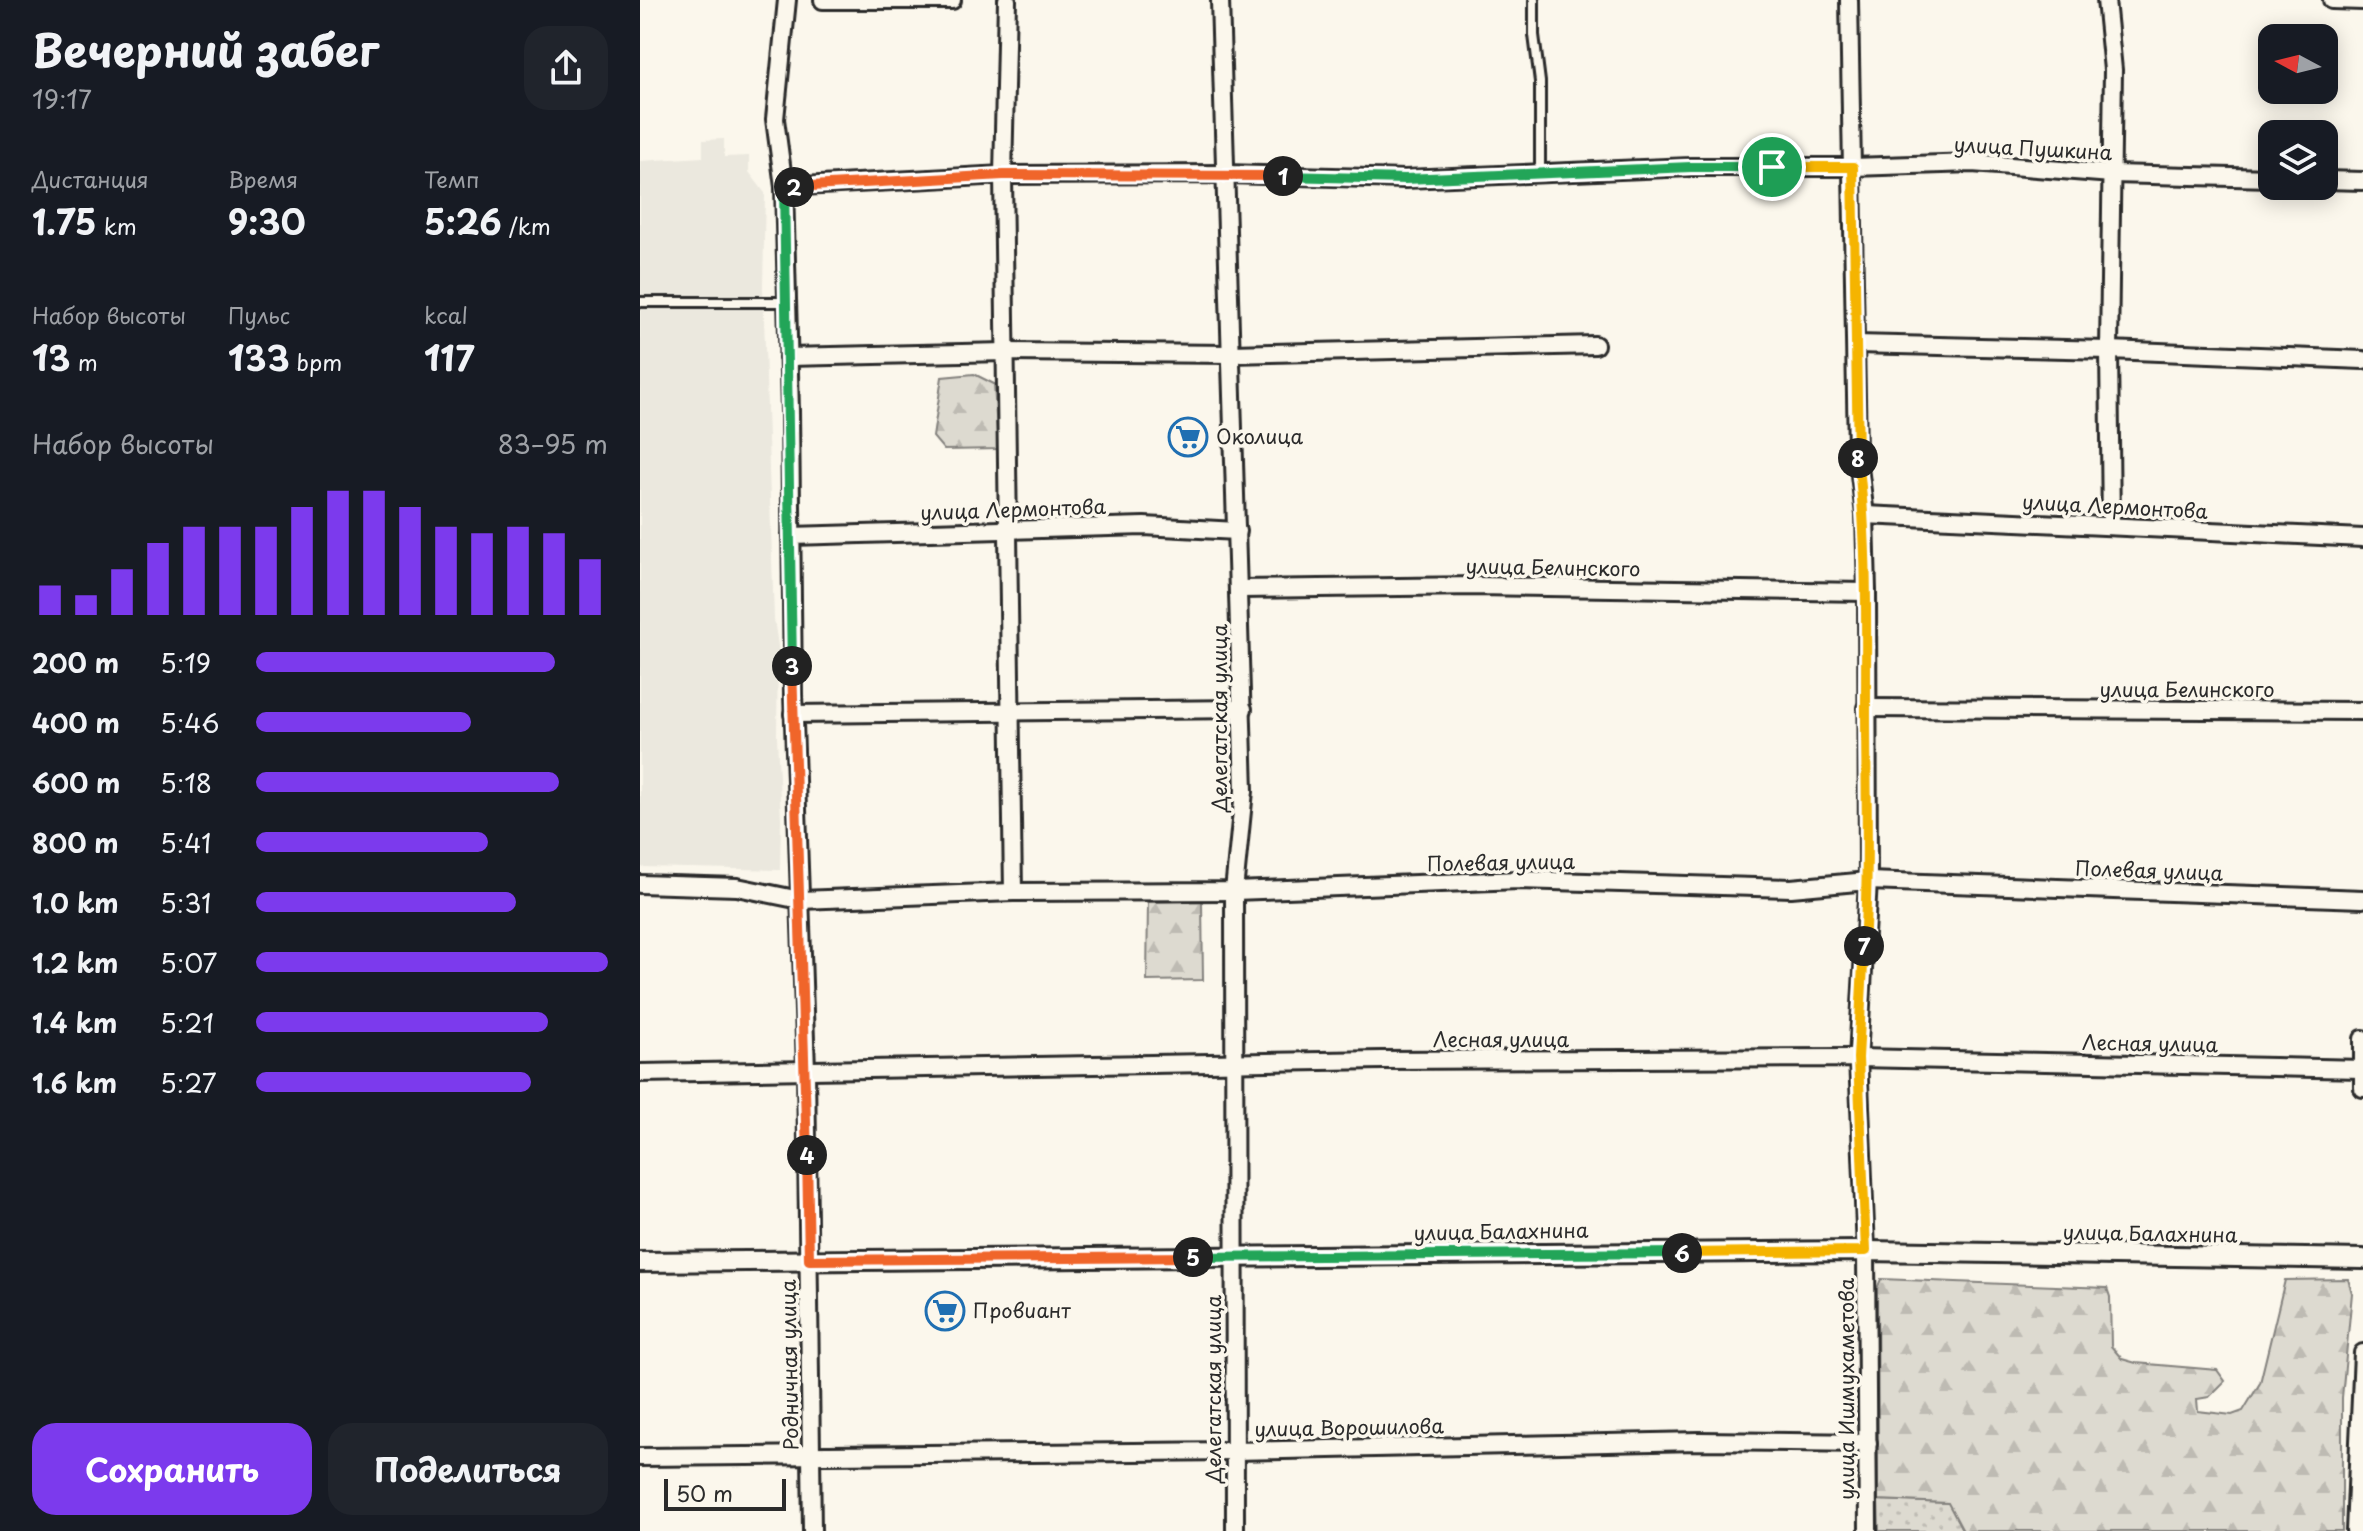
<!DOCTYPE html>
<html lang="ru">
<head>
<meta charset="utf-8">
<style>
  body { margin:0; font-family:"Playpen Sans",sans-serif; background:#20242c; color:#f1f3f6; height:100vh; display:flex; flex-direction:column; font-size:30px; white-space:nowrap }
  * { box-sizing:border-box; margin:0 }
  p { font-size:26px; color:#9ea1a6 }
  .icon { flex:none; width:44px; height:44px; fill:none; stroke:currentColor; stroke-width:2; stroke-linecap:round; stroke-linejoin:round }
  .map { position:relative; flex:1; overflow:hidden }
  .details { display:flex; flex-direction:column; background:#171b24; width:640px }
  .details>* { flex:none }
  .needle { width:52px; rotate:277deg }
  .tools { position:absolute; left:1618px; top:24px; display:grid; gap:16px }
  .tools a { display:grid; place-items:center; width:80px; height:80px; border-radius:16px; background:#171b24; box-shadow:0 4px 20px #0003; font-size:40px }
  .scale { position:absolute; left:24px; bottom:20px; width:122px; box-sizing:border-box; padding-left:8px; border:4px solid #2b2b2b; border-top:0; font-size:22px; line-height:28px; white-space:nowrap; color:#2b2b2b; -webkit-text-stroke:6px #fbf7ec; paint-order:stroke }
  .pin { position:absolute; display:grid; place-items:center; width:68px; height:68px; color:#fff; margin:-34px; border:4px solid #fff; border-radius:50%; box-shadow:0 2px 8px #0007 }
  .km { position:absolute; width:40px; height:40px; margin:-20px; border-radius:50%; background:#222; color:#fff; font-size:22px; line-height:40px; text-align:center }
  .round { display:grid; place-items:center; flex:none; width:84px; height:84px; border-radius:24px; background:#20242c }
  .summary { display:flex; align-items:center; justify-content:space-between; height:136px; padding:0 32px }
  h1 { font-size:44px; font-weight:700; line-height:60px }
  .metrics { display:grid; grid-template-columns:repeat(3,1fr); gap:12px; height:136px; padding:8px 32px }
  .metrics div { display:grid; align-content:center }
  .metrics b { font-size:34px; font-weight:700 }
  .metrics small { font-size:22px; font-weight:400 }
  .metrics p { font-size:22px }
  .chart { height:224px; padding:16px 32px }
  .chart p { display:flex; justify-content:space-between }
  .chart svg { width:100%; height:144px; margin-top:8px; stroke:#7c3aed; stroke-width:6 }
  .cta { display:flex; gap:16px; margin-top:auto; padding:16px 32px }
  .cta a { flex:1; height:92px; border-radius:24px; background:#7c3aed; color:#fff; font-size:32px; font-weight:700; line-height:92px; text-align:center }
  .cta a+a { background:#20242c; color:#f1f3f6 }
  ul { padding:0 32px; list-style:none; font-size:26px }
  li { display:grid; grid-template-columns:128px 96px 1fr; align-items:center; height:60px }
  li i { height:20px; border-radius:10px; background:#7c3aed }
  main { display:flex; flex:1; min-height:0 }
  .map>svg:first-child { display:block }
</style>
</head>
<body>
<main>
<section class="details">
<div class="summary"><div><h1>Вечерний забег</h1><p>19:17</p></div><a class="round"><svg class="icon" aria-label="share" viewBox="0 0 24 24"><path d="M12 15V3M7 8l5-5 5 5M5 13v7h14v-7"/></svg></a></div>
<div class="metrics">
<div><p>Дистанция</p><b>1.75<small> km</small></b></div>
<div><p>Время</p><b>9:30</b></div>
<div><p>Темп</p><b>5:26<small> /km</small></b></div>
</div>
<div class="metrics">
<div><p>Набор высоты</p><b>13<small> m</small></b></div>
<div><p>Пульс</p><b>133<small> bpm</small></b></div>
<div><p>kcal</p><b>117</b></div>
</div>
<div class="chart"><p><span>Набор высоты</span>83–95 m</p>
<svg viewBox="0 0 160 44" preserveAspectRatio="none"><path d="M5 44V35M15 44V38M25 44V30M35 44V22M45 44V17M55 44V17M65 44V17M75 44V11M85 44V6M95 44V6M105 44V11M115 44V17M125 44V19M135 44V17M145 44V19M155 44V27"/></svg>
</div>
<ul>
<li><b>200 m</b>5:19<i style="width:85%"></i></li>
<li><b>400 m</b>5:46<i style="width:61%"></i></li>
<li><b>600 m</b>5:18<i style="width:86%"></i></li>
<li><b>800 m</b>5:41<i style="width:66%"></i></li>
<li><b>1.0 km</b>5:31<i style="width:74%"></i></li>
<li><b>1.2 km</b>5:07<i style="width:100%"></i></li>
<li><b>1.4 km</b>5:21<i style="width:83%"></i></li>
<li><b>1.6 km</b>5:27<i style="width:78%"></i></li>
</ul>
<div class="cta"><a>Сохранить</a><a>Поделиться</a></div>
</section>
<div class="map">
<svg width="1723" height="1531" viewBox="0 0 1723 1531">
  <defs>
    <pattern id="grass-dots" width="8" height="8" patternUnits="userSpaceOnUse" patternTransform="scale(2)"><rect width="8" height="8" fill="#dddad0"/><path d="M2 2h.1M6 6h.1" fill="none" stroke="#bebbb3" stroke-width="1.8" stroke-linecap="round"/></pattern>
    <pattern id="forest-firs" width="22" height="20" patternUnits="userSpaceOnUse" patternTransform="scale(2)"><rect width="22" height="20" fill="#dddad0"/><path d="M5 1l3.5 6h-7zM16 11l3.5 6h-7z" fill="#bebbb3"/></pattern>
  </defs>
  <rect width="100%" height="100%" fill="#fbf7ec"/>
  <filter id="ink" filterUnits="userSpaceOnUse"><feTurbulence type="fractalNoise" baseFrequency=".0125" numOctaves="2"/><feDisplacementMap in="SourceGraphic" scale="16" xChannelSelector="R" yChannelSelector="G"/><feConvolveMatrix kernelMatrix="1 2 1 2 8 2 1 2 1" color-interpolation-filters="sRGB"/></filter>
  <g filter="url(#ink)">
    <polygon fill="#ebe8de" points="84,139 84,157 109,156 109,172 125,193 123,287 134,619 138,646 137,737 141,819 140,870 0,867 0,161 63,157 63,140"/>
    <polygon fill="url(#grass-dots)" stroke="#84827e" stroke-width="2" points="1238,1500 1309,1503 1323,1531 1239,1531"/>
    <g fill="url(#forest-firs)" stroke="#84827e" stroke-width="2">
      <polygon points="334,374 354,384 358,449 304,450 293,437 302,377"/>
      <polygon points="562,901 563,980 507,981 508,902"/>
      <polygon points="1241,1279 1467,1288 1470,1297 1471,1346 1482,1359 1496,1363 1577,1370 1585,1381 1569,1397 1557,1399 1558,1411 1592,1415 1603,1411 1620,1383 1645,1280 1708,1279 1712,1293 1702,1398 1702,1531 1323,1531 1308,1503 1238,1500 1237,1289"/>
    </g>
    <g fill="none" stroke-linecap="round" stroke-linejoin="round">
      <g stroke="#2b2b2b" stroke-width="14">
        <g id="service">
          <polyline points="894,0 894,35 900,82 900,173"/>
          <polyline points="0,302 146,302"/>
        </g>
      </g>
      <g stroke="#2b2b2b" stroke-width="22">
        <g id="minor">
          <polyline points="147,0 135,119 144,187 150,411 153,694 166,1069 172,1531"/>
          <polyline points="183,0 312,0"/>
          <polyline points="367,0 363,175 373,892"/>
          <polyline points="580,0 604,791 594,891 595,1531"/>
          <polyline points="1209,0 1217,451 1225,515 1227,592 1228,881 1218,1058 1226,1251 1228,1531"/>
          <polyline points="1466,0 1473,70 1469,350 1471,526"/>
          <polyline points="1692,0 1723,1"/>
          <polyline points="1684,180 1723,181"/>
          <polyline points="144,187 363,175 586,174 765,179 1051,167 1213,167 1332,163 1472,174 1632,178"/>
          <polyline points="1216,344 1469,350 1723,360"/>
          <polyline points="148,357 365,352 592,354 955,345"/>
          <polyline points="1225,515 1723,538"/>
          <polyline points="151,536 504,526 597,531"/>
          <polyline points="599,589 838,586 1227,592"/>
          <polyline points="1226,708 1723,711"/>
          <polyline points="153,714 603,709"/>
          <polyline points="0,884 97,887 160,900 373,892 594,891 879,880 1151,888 1228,881 1723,899"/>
          <polyline points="1723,1039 1723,1088"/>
          <polyline points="0,1073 742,1060 1218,1058 1723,1069"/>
          <polyline points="0,1457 594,1451 1059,1441 1228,1443"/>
          <polyline points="1715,1531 1723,1353"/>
        </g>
      </g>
      <g stroke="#2b2b2b" stroke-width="24">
        <polyline id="tertiary" points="0,1262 1226,1251 1723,1259"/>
      </g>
      <use href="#service" stroke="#fbf7ec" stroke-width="8"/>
      <use href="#minor" stroke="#fbf7ec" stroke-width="16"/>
      <use href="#tertiary" stroke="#fbf7ec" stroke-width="18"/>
    </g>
  </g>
  <g fill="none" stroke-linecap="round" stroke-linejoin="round" filter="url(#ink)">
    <g stroke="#fff" stroke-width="16">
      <polyline id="split-1" points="643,176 765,179 1051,167 1132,167"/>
    </g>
    <g stroke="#fff" stroke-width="16">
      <polyline id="split-2" points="154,187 363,175 643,176"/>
    </g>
    <g stroke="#fff" stroke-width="16">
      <polyline id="split-3" points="152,666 144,187 154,187"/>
    </g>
    <g stroke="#fff" stroke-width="16">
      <polyline id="split-4" points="152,666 167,1155"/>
    </g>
    <g stroke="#fff" stroke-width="16">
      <polyline id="split-5" points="167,1155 169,1260 553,1257"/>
    </g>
    <g stroke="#fff" stroke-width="16">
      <polyline id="split-6" points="553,1257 1042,1253"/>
    </g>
    <g stroke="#fff" stroke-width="16">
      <polyline id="split-7" points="1042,1253 1226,1251 1218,1058 1224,946"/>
    </g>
    <g stroke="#fff" stroke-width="16">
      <path id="split-8" d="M 1218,458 C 1228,541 1226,624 1226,708 C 1226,788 1229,867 1224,946"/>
    </g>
    <g stroke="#fff" stroke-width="16">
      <polyline id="split-9" points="1132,167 1213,167 1218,458"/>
    </g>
    <use href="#split-1" stroke="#22a559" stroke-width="10"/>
    <use href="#split-2" stroke="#f0652b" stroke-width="10"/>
    <use href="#split-3" stroke="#22a559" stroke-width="10"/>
    <use href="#split-4" stroke="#f0652b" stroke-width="10"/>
    <use href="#split-5" stroke="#f0652b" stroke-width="10"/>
    <use href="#split-6" stroke="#22a559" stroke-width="10"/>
    <use href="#split-7" stroke="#f5b400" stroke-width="10"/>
    <use href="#split-8" stroke="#f5b400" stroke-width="10"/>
    <use href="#split-9" stroke="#f5b400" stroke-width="10"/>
  </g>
  <defs>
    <g id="supermarket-ring" transform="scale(2)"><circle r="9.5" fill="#fbf7ec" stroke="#1f6fb2" stroke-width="1.5"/><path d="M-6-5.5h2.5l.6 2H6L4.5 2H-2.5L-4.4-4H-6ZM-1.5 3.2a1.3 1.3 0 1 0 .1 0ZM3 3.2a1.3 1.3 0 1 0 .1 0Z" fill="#1f6fb2"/></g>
  </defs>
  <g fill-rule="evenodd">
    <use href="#supermarket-ring" x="548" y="437"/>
    <use href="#supermarket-ring" x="305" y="1311"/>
  </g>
  <g text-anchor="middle" stroke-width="7" stroke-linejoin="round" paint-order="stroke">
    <g font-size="20" fill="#2b2b2b" stroke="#fbf7ec">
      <text transform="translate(1393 149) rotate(3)" y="7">улица Пушкина</text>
      <text transform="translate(1475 507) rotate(3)" y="7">улица Лермонтова</text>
      <text transform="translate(373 510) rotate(-2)" y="7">улица Лермонтова</text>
      <text transform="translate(913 568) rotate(1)" y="7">улица Белинского</text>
      <text x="1547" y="697">улица Белинского</text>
      <text transform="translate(580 718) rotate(-90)" y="7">Делегатская улица</text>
      <text transform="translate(861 863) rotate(-1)" y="7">Полевая улица</text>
      <text transform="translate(1509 871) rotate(2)" y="7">Полевая улица</text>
      <text x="861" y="1047">Лесная улица</text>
      <text transform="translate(1510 1044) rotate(1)" y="7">Лесная улица</text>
      <text transform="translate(861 1232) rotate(-1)" y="7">улица Балахнина</text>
      <text transform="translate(1510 1234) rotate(1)" y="7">улица Балахнина</text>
      <text transform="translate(150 1365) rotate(-91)" y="7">Родничная улица</text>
      <text transform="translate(574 1389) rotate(-90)" y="7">Делегатская улица</text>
      <text transform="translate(1207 1389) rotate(-90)" y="7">улица Ишмухаметова</text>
      <text transform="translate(709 1428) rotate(-1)" y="7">улица Ворошилова</text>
    </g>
    <g font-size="20" fill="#2b2b2b" stroke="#fbf7ec" text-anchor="start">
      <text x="576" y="444">Околица</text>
      <text x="333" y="1318">Провиант</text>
    </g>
  </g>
</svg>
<div class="tools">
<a><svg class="needle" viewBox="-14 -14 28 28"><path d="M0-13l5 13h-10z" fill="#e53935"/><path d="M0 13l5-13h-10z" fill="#9ea1a6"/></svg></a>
<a><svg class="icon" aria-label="layers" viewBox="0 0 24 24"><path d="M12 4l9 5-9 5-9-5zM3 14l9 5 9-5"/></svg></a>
</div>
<div class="scale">50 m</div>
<div class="pin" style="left:1132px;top:167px;background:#1e9e55"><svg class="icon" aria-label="arrive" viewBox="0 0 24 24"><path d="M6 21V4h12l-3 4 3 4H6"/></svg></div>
<b class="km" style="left:643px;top:176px">1</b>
<b class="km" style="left:154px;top:187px">2</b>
<b class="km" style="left:152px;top:666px">3</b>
<b class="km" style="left:167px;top:1155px">4</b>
<b class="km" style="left:553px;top:1257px">5</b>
<b class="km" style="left:1042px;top:1253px">6</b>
<b class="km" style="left:1224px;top:946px">7</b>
<b class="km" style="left:1218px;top:458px">8</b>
</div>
</main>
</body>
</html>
